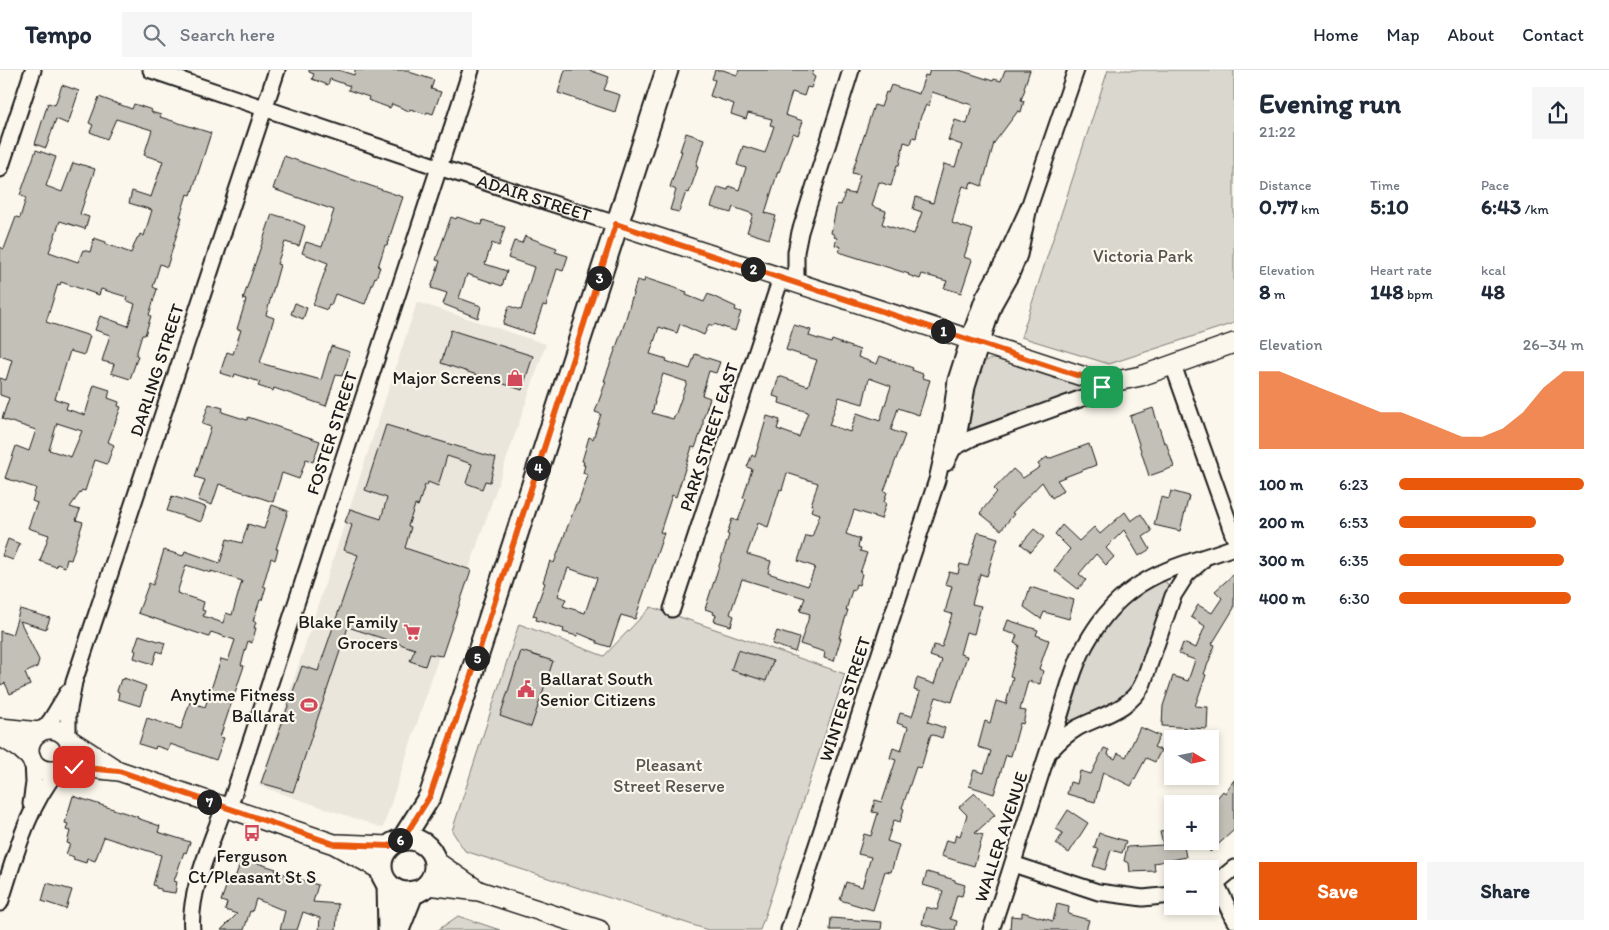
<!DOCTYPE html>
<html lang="en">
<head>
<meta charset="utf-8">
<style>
  body { margin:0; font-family:Itim,sans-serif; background:#f6f6f7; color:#1f2937; height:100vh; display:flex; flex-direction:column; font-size:19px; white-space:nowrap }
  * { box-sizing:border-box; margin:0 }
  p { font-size:16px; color:#747a83 }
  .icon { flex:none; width:28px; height:28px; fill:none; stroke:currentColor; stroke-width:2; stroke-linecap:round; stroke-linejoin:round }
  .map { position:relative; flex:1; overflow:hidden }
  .side { display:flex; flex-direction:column; background:#fff; width:375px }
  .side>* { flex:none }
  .needle { width:32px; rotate:100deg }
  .fabs { position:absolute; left:1164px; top:660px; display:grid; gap:10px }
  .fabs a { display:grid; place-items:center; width:55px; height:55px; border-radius:0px; background:#fff; box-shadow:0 2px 8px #0003; font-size:25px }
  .pin { position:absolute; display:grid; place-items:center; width:42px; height:42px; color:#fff; margin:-21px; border-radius:10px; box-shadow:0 2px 8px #0006 }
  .km { position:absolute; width:25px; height:25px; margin:-12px; border-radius:50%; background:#222; color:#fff; font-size:14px; line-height:25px; text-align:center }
  .round { display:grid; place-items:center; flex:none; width:52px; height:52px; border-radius:0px; background:#f6f6f7 }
  .summary { display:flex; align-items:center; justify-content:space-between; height:85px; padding:0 25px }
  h1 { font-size:28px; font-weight:700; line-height:38px }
  .metrics { display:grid; grid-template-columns:repeat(3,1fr); gap:8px; height:85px; padding:5px 25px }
  .metrics div { display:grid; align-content:center }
  .metrics b { font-size:21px; font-weight:700 }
  .metrics small { font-size:14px; font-weight:400 }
  .metrics p { font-size:14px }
  .chart { height:140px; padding:10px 25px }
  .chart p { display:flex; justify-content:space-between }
  .chart svg { width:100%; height:90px; margin-top:5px; fill:#ea580c; opacity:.7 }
  .primary-button { display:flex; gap:10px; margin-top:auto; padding:10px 25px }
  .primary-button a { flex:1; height:58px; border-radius:0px; background:#ea580c; color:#fff; font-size:20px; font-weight:700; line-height:58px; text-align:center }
  .primary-button a+a { background:#f6f6f7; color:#1f2937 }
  ul { padding:0 25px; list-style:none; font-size:16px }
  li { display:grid; grid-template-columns:80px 60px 1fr; align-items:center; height:38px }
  li i { height:12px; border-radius:6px; background:#ea580c }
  header { display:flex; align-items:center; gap:30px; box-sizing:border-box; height:70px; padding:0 25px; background:#fff; border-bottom:1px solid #e0e1e3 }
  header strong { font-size:24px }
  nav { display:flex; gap:28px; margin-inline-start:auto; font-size:18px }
  .search { width:350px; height:45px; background:#f6f6f7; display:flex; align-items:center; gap:12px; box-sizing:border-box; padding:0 18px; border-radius:0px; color:#747a83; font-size:19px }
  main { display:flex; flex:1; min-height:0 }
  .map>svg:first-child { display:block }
</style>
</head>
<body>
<header>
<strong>Tempo</strong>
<div class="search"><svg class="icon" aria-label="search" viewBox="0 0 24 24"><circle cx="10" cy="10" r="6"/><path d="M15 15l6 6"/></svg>Search here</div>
<nav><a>Home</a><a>Map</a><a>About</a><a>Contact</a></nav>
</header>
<main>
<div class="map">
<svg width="1234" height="860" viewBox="0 0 1234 860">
  <rect width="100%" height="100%" fill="#fbf7ec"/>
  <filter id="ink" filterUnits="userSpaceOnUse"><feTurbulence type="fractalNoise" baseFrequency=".02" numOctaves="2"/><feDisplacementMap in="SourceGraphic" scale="10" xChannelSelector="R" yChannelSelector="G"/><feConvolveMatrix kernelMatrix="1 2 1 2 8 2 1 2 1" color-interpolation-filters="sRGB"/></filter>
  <g filter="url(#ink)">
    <polygon fill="#eae6dc" points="417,232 546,274 434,601 383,758 259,716"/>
    <g fill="#dad7ce" stroke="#7b7a75">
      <polygon points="1108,0 1234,0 1234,253 1109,294 1021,267"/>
      <path d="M 996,289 L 1083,317 L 1084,318 L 1082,321 L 980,357 C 975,358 971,360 967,356 C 969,341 971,307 981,295 C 985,290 990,289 996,289 Z"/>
      <path d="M 1164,511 L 1167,513 L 1168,517 L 1131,621 L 1120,628 L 1077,650 L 1070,651 L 1067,648 L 1068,643 C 1084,595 1093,561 1134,528 C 1142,521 1153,512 1164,511 Z"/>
      <polygon points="651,537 845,604 760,860 708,860 465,781 452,761 519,554 604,586"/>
      <polygon points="458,846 500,860 438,860"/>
    </g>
    <g fill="#c3c0b8" stroke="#1c1c1c" fill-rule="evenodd">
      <polygon points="309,0 338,0 354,5 355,0 410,0 409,2 434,10 431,19 441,22 433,44 427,42 426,44 410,39 409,41 392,34 390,38 368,30 369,27 348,20 350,16 330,9 328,15 312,9 314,4 309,2"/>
      <polygon points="565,0 589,0 609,7 604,20 620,25 615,42 558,23"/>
      <polygon points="715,0 723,0 737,5 739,0 814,0 812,5 815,7 811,18 807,17 804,26 792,22 785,45 803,51 798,65 793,63 779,102 778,101 765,143 776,146 769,169 747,162 753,144 733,137 731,143 711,137 718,117 728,120 729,116 739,120 746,98 737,95 743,76 765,83 774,56 770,55 772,49 748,43 746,49 731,44 734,34 710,26 715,10 712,9"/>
      <path d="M 930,0 L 959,0 L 993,11 L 994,9 L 1001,11 L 1005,0 L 1030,0 L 1024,18 L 1025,19 L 1021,30 L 1024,31 L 1021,42 L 1018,41 L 994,73 L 982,116 L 971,112 L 969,118 L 963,116 L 956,137 L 952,153 L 973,160 L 964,187 L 972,190 L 961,223 L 944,218 L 947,211 L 922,204 L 920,209 L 908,205 L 909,204 L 839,182 L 841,177 L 835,175 L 837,168 L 834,167 L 835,165 L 831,163 L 837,134 L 841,135 L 845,122 L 854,124 L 860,105 L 852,103 L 874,35 L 881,37 L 886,22 L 888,23 L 891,15 L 919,24 L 925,5 L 928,6 ZM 932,22 L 972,35 L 967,54 L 955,50 L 948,70 L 962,75 L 955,97 L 944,94 L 933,133 L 916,127 L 913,139 L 922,142 L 914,164 L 882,154 L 886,141 L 872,136 L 879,112 L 891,116 L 897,95 L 899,95 L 904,72 L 911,74 L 913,67 L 916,68 L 920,48 L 926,35 L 929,36 Z"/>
      <polygon points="62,15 79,21 68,54 56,49 46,78 35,74 48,33 55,35"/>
      <path d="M 99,27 L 132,39 L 134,34 L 152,40 L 151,42 L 161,45 L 160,47 L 211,63 L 191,125 L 187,124 L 180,147 L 182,147 L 167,197 L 160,194 L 153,217 L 157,219 L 149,245 L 151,246 L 145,265 L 142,265 L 136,285 L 138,286 L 130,309 L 111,303 L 114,294 L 102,291 L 110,265 L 95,260 L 100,246 L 128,256 L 135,234 L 126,230 L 127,227 L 101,219 L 99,225 L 61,212 L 60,215 L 58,214 L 46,252 L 90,266 L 84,285 L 70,281 L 55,329 L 68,333 L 66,339 L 85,345 L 94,315 L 110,320 L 108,328 L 119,332 L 118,336 L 121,337 L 108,372 L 114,375 L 107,394 L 95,390 L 85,421 L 82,420 L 70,437 L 80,440 L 76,450 L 83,452 L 71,490 L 67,489 L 65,497 L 57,494 L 56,497 L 40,491 L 49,465 L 28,458 L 37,433 L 32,431 L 36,418 L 5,408 L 16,376 L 29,381 L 36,360 L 2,349 L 9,328 L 0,325 L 0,308 L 6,310 L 12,290 L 0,286 L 0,177 L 4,179 L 16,147 L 20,148 L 26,128 L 20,125 L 36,80 L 56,87 L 46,116 L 62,122 L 73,93 L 80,95 L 80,94 L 95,99 L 80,144 L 89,147 L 85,159 L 60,151 L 49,182 L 78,192 L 83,180 L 90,182 L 94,168 L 106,172 L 106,174 L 131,183 L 137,168 L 139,167 L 140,164 L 144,166 L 152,140 L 129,133 L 132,121 L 151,127 L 163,91 L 144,85 L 152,60 L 116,49 L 107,69 L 90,62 L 93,55 L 89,53 ZM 57,353 L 82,361 L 71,387 L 49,380 Z"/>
      <polygon points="686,63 704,69 696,96 698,97 689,123 686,122 679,142 670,140 676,120 670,117 682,81 680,81"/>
      <polygon points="284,86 403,127 387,175 385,175 378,197 380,197 376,208 375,207 365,234 335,224 331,235 329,234 327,240 313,235 328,193 302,183 306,172 322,177 334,140 273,119"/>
      <polygon points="272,144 289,149 305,156 299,176 285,172 277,194 280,195 266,245 274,248 260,293 321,310 331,276 350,282 342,306 336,305 326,336 274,318 273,321 258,316 260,312 235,304 234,307 220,303 227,282 233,284 241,260 237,259 246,230 243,229"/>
      <polygon points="451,147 456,149 457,147 482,155 483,150 505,157 499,176 492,173 485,194 507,201 502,216 467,204 459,228 481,236 478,248 443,234 447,223 431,218 440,191 436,190"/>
      <polygon points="525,166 557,178 555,182 568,186 563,201 557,199 546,236 543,235 533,264 503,254 509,236 521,240 534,197 508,188 514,171 522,173"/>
      <path d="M 645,208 L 687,222 L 686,225 L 704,232 L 708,224 L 736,237 L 735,240 L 741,242 L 735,261 L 714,254 L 713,256 L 709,254 L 704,265 L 680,254 L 677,263 L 659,257 L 650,284 L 667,289 L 666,291 L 690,299 L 695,284 L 720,292 L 716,303 L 709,301 L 702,325 L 710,328 L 703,349 L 703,356 L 695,378 L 692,377 L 676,427 L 672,425 L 660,462 L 664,463 L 635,549 L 621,545 L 610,577 L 597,573 L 597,571 L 578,563 L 577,566 L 563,562 L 564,559 L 536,550 L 537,547 L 533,546 L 545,513 L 543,512 L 550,491 L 554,493 L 576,434 L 578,434 L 588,405 L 583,403 L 585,395 L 583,395 L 584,392 L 582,391 L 589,367 L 593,369 L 601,344 L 595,342 L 606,311 L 604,311 L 624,255 L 637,210 L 644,212 ZM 663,304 L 687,312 L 675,346 L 674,346 L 673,349 L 652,343 L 655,332 L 654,332 ZM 568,498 L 597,508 L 585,543 L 563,536 L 566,529 L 558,526 Z"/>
      <polygon points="295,233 307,238 303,249 291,244"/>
      <path d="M 794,255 L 811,260 L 809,266 L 831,273 L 832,270 L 860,280 L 858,287 L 877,294 L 880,286 L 913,298 L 912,300 L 923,304 L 922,308 L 930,310 L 919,345 L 898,338 L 891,360 L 905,365 L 884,421 L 887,422 L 884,432 L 886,433 L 881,449 L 854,440 L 846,464 L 860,469 L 858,477 L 861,478 L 860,481 L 867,483 L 860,503 L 862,504 L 859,515 L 856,514 L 854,521 L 852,520 L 846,540 L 848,540 L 839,568 L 841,568 L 834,591 L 824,588 L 825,582 L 800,574 L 810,544 L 800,541 L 805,528 L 742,509 L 730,544 L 734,546 L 731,556 L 714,551 L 716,545 L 713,544 L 714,542 L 705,539 L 729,465 L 727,464 L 732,449 L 738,451 L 746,429 L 743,428 L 744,425 L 752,399 L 747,397 L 752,385 L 755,387 L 767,346 L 780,350 L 777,359 L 799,367 L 808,342 L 779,333 L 780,328 L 773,326 L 779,306 L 808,316 L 817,290 L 786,280 ZM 869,308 L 891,316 L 880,351 L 857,343 L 850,362 L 829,355 L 839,327 L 863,334 ZM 787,403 L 818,413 L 811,435 L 813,435 L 811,441 L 820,444 L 812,467 L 806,466 L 798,491 L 815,497 L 808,516 L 768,503 L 771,491 L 747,484 L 758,453 L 768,457 L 780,419 L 782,420 Z"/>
      <polygon points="451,260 533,286 522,320 441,293"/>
      <polygon points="209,334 223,338 222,342 247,350 248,347 320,371 313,392 306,389 299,409 282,403 273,432 219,414 212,435 198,430 205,410 195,407 211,357 202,354"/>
      <polygon points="1153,338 1164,373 1166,372 1174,397 1149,406 1130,346"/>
      <polygon points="386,355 496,388 490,412 485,411 482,419 466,413 472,394 447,386 438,416 428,412 427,416 425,415 418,436 415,435 408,456 411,457 405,478 471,500 442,586 429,584 425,596 410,591 415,579 348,557 293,722 261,713 302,596 318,601 358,485 344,480 352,455 345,452 350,439 381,449 387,428 365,420"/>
      <polygon points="1089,374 1096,395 1057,410 1064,420 1052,428 1042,412 1012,443 1014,444 1001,460 980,443 997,422 994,419 1013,399 1023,408 1040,397 1038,394 1047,387 1048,389"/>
      <polygon points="1171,421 1189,426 1180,461 1154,455 1161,427 1169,429"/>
      <polygon points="172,426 206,437 201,452 167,441"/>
      <path d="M 272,435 L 288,441 L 276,479 L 278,479 L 275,490 L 271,488 L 263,516 L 266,517 L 262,530 L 260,530 L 253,551 L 256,552 L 254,558 L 256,558 L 252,573 L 248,571 L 241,595 L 244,596 L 220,667 L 224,668 L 216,690 L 170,674 L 168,680 L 156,676 L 155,679 L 139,674 L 147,648 L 181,659 L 190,632 L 205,637 L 221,589 L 228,591 L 235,570 L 211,562 L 209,567 L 138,543 L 149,513 L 153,515 L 164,480 L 183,486 L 185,481 L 220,493 L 227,469 L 242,473 L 248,454 L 264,459 ZM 186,495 L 211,503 L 211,501 L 242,511 L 232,545 L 226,543 L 223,553 L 203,546 L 205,541 L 202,540 L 204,532 L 177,523 Z"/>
      <polygon points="1125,442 1131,451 1141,444 1152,461 1143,467 1150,479 1139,486 1124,460 1106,478 1114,487 1106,495 1096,484 1079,504 1086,510 1078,519 1054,500 1070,479 1055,464 1062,455 1079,471 1094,457 1100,464"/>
      <polygon points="1034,459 1044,467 1031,482 1021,474"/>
      <polygon points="978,462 998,468 987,506 980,504 972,534 981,536 974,564 966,562 960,584 967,586 952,632 936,627 928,652 945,658 942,668 931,664 921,698 916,697 902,738 904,739 900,752 894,750 887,771 899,775 891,802 885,801 873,840 840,830 846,812 862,817 871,787 858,784 864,764 871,766 878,743 872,742 875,730 882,732 896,690 890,688 893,678 901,681 908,657 897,653 900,643 912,646 920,622 914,620 917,608 934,614 942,590 930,586 934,575 942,577 952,544 945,542 952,516 945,514 949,502 958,504 960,494 968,496"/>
      <polygon points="8,469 20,474 13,490 2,486"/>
      <polygon points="1234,504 1234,538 1212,574 1215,575 1204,604 1206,605 1195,636 1208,637 1207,659 1162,656 1163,636 1173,606 1188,611 1195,590 1179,584 1183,573 1196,578 1205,556 1191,547 1198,535 1212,543 1222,528 1215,521"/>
      <polygon points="1030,517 1074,530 1069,549 1044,542 1041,549 1024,537"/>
      <polygon points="20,539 50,548 46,559 20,551 39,590 37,597 25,603 30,615 10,624 5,613 0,615 0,561 12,565"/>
      <polygon points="1008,550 1038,560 1036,565 1049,570 1039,599 1043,601 1040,614 1028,611 1020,640 1026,641 1023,654 1020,653 1011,686 1006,685 994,724 969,716 974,700 984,703 991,681 978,677 985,651 990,653 996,631 1006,634 1013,607 1010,606 1019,575 1014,573 1017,565 1004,561"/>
      <polygon points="777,561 799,568 795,582 772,574"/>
      <polygon points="139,565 165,573 162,583 157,581 153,594 134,588 136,581 134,580"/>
      <polygon points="738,580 773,591 766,611 731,600"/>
      <polygon points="521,581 553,591 531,657 500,646"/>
      <polygon points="124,608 146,616 140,636 118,629 119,622 117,621 121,609 124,610"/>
      <polygon points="1140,657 1160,666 1154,677 1161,680 1155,692 1146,688 1131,716 1103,702 1095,732 1067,724 1070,712 1077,714 1080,701 1091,704 1104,678 1109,680 1108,685 1115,689 1118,683 1126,687"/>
      <polygon points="1234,710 1234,760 1210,782 1210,750 1219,741 1211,735 1223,721 1225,723"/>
      <polygon points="975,723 995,745 975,763 983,765 974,796 941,786 946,770 954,772 956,764 960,766 967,745 959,737"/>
      <polygon points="73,726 138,747 137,748 160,756 158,762 190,772 186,783 184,782 174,811 177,812 175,823 161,821 161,819 156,818 156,816 153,815 161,785 104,767 95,791 87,788 86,793 73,789 74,787 66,784 70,774 67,773 70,761 66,760 68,754 65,753"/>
      <polygon points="1068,740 1088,753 1069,783 1056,774 1063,763 1056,759"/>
      <polygon points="1172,760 1172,771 1183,771 1186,787 1172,790 1172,797 1167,798 1166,791 1154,793 1155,801 1130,802 1129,793 1124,791 1127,777 1163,775 1160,762"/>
      <polygon points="1099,763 1126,771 1122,783 1111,780 1105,800 1093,796 1099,779 1094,778"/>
      <polygon points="242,788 276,799 275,801 318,815 313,832 338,834 336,860 319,860 320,848 303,842 297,860 280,860 285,841 256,829 252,842 250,841 244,860 221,860 237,844 225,840 227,833 221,831 227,814 232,816"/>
      <polygon points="927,802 955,810 955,812 965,815 962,826 957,825 950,849 957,851 955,860 944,860 922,854 926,837 937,840 943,821 923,815"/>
      <polygon points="47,813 72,820 66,839 42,831"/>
      <polygon points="1057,834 1069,837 1068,844 1089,850 1086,860 1010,860 1011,846 1022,847 1022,842 1053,851"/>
      <polygon points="831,848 882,852 881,860 830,860"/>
    </g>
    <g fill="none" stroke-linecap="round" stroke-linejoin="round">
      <g stroke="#1c1c1c" stroke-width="19">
        <g id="minor">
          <path id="s1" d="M 151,0 L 438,97 L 616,154"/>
          <polyline points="0,99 33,0"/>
          <polyline points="796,213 796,182 800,162 851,0"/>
          <polyline points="1173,295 1234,467"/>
          <polyline points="955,377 972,368 1088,326 1105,315 1116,311"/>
          <polyline points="946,393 958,368 967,317 972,301 994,234 1012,202 1019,185 1029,137 1076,0"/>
          <polyline points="672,539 781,208"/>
          <polyline points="43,660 51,650 68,622"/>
          <polyline points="68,667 68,644 74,612 277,0"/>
          <path d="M 1051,680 C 1058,672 1067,664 1077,658 C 1100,646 1132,639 1143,613 L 1173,526 L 1187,504 L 1202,491"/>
          <polyline points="31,734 34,713 33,691"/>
          <polyline points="229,738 471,0"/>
          <polyline points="1013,794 1098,822 1143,828 1172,825"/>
          <polyline points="1216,813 1234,850"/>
          <polyline points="1210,815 1216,813 1234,798"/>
          <path d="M 0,833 C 15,787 27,737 58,700"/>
          <path d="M 192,860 C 188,823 212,772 224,737"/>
          <polyline points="789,860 937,410 951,348 956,310 969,269 984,227 1004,191 1029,137"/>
          <path d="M 991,860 C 1014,793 1033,725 1056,658 C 1066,628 1073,594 1090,567 C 1101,549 1116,531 1133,519 C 1163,497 1200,490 1234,477"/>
        </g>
      </g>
      <g stroke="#1c1c1c" stroke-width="22">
        <g id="tertiary">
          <polyline points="616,154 1091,309 1117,311 1141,306 1234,273"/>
          <polyline points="0,658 39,662"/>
          <circle cx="50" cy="680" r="21"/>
          <polyline points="0,666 21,679 31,688"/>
          <polyline points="70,670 112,697"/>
          <polyline points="62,698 90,698 119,701 334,774 381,800"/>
          <polyline points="338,774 389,776"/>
          <polyline points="434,790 476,819"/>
          <polyline points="427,815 479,821 599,860"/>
        </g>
      </g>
      <g stroke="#1c1c1c" stroke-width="25">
        <g id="secondary">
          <polyline points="403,769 430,726 468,615 667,0"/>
          <circle cx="408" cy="796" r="27"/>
          <polyline points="388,815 389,860"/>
          <polyline points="398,860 413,822"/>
        </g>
      </g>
      <use href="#minor" stroke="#fbf7ec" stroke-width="15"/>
      <use href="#tertiary" stroke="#fbf7ec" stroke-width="19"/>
      <use href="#secondary" stroke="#fbf7ec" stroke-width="21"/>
    </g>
  </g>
  <g fill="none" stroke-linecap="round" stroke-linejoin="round" filter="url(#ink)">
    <g stroke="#fff" stroke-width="10">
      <polyline id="route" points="74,697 119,701 334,774 389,776 403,769 430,726 468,615 616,154 1073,304 1098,310 1118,311 1102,317"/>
    </g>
    <use href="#route" stroke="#ea580c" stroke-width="6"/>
  </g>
  <defs>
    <g id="shop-bare" transform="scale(1.35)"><path d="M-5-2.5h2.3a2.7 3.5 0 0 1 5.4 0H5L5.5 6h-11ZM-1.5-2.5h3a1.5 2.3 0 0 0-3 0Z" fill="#d1495b" stroke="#fbf7ec" stroke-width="2.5" paint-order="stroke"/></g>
    <g id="supermarket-bare" transform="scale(1.35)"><path d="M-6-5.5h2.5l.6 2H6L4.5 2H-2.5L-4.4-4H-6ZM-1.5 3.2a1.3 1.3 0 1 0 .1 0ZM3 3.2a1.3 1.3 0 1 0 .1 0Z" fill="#d1495b" stroke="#fbf7ec" stroke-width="2.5" paint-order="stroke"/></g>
    <g id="civic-bare" transform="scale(1.35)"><path d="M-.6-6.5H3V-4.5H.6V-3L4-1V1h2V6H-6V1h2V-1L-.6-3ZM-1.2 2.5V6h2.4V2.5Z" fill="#d1495b" stroke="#fbf7ec" stroke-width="2.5" paint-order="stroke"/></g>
    <g id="stadium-bare" transform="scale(1.35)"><path d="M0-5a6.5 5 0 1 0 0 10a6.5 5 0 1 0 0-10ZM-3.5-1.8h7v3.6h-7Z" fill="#d1495b" stroke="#fbf7ec" stroke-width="2.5" paint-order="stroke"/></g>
    <g id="bus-bare" transform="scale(1.35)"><path d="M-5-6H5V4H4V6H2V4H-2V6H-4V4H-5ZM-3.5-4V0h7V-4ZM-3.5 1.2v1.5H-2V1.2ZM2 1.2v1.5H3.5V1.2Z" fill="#d1495b" stroke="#fbf7ec" stroke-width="2.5" paint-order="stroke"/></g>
  </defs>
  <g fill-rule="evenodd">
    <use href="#shop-bare" x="515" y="308"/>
    <use href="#supermarket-bare" x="412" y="562"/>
    <use href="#civic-bare" x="526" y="619"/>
    <use href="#stadium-bare" x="309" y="635"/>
    <use href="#bus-bare" x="252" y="763"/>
  </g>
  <g text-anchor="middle" stroke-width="4.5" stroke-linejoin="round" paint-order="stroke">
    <g font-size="18" fill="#1c1c1c" stroke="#fbf7ec">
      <text dy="6" stroke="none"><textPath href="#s1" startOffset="404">ADAIR STREET</textPath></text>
      <text transform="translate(157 300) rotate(-72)" y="6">DARLING STREET</text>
      <text transform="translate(332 363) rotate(-72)" y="6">FOSTER STREET</text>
      <text transform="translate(709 367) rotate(-72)" y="6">PARK STREET EAST</text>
      <text transform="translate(845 629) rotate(-72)" y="6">WINTER STREET</text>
      <text transform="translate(1001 767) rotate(-72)" y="6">WALLER AVENUE</text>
    </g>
    <g font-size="18" fill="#555451" stroke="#fbf7ec">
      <text x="1143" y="192">Victoria Park</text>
      <text x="669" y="701">Pleasant<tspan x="669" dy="21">Street Reserve</tspan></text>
    </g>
    <g font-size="18" fill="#1c1c1c" stroke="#fbf7ec" text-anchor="end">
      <text x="501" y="314">Major Screens</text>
      <text x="398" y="558">Blake Family<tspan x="398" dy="21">Grocers</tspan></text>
      <text x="540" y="615" text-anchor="start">Ballarat South<tspan x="540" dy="21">Senior Citizens</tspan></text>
      <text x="295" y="631">Anytime Fitness<tspan x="295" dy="21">Ballarat</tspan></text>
      <text x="252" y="792" text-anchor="middle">Ferguson<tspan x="252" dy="21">Ct/Pleasant St S</tspan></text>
    </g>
  </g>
</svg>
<div class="fabs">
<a><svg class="needle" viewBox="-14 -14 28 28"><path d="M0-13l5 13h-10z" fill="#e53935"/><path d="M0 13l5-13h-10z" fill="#747a83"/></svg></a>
<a>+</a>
<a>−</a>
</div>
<div class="pin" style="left:1102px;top:317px;background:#1e9e55"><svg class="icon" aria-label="arrive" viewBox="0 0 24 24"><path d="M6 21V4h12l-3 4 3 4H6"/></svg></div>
<div class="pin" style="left:74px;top:697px;background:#d93025"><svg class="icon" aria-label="check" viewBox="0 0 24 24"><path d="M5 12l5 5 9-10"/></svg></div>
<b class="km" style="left:943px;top:261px">1</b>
<b class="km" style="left:753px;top:199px">2</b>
<b class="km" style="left:599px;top:208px">3</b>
<b class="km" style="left:538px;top:398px">4</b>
<b class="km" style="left:477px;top:588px">5</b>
<b class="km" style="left:400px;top:770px">6</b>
<b class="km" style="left:209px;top:732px">7</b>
</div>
<section class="side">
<div class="summary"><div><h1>Evening run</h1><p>21:22</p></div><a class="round"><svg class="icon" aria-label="share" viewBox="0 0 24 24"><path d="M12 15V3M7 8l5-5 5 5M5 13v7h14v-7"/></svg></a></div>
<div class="metrics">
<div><p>Distance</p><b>0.77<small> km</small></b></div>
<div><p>Time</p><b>5:10</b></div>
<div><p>Pace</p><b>6:43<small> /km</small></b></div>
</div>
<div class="metrics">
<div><p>Elevation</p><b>8<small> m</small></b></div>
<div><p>Heart rate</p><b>148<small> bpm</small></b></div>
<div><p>kcal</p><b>48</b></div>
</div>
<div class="chart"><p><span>Elevation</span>26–34 m</p>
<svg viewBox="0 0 160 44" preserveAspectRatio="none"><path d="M0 44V6L10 6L20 10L30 14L40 18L50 22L60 26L70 26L80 30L90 34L100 38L110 38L120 34L130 26L140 14L150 6L160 6V44z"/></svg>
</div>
<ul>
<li><b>100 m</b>6:23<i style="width:100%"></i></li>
<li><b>200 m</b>6:53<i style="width:74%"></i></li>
<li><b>300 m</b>6:35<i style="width:89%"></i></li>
<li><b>400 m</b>6:30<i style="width:93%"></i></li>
</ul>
<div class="primary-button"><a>Save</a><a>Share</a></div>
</section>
</main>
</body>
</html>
